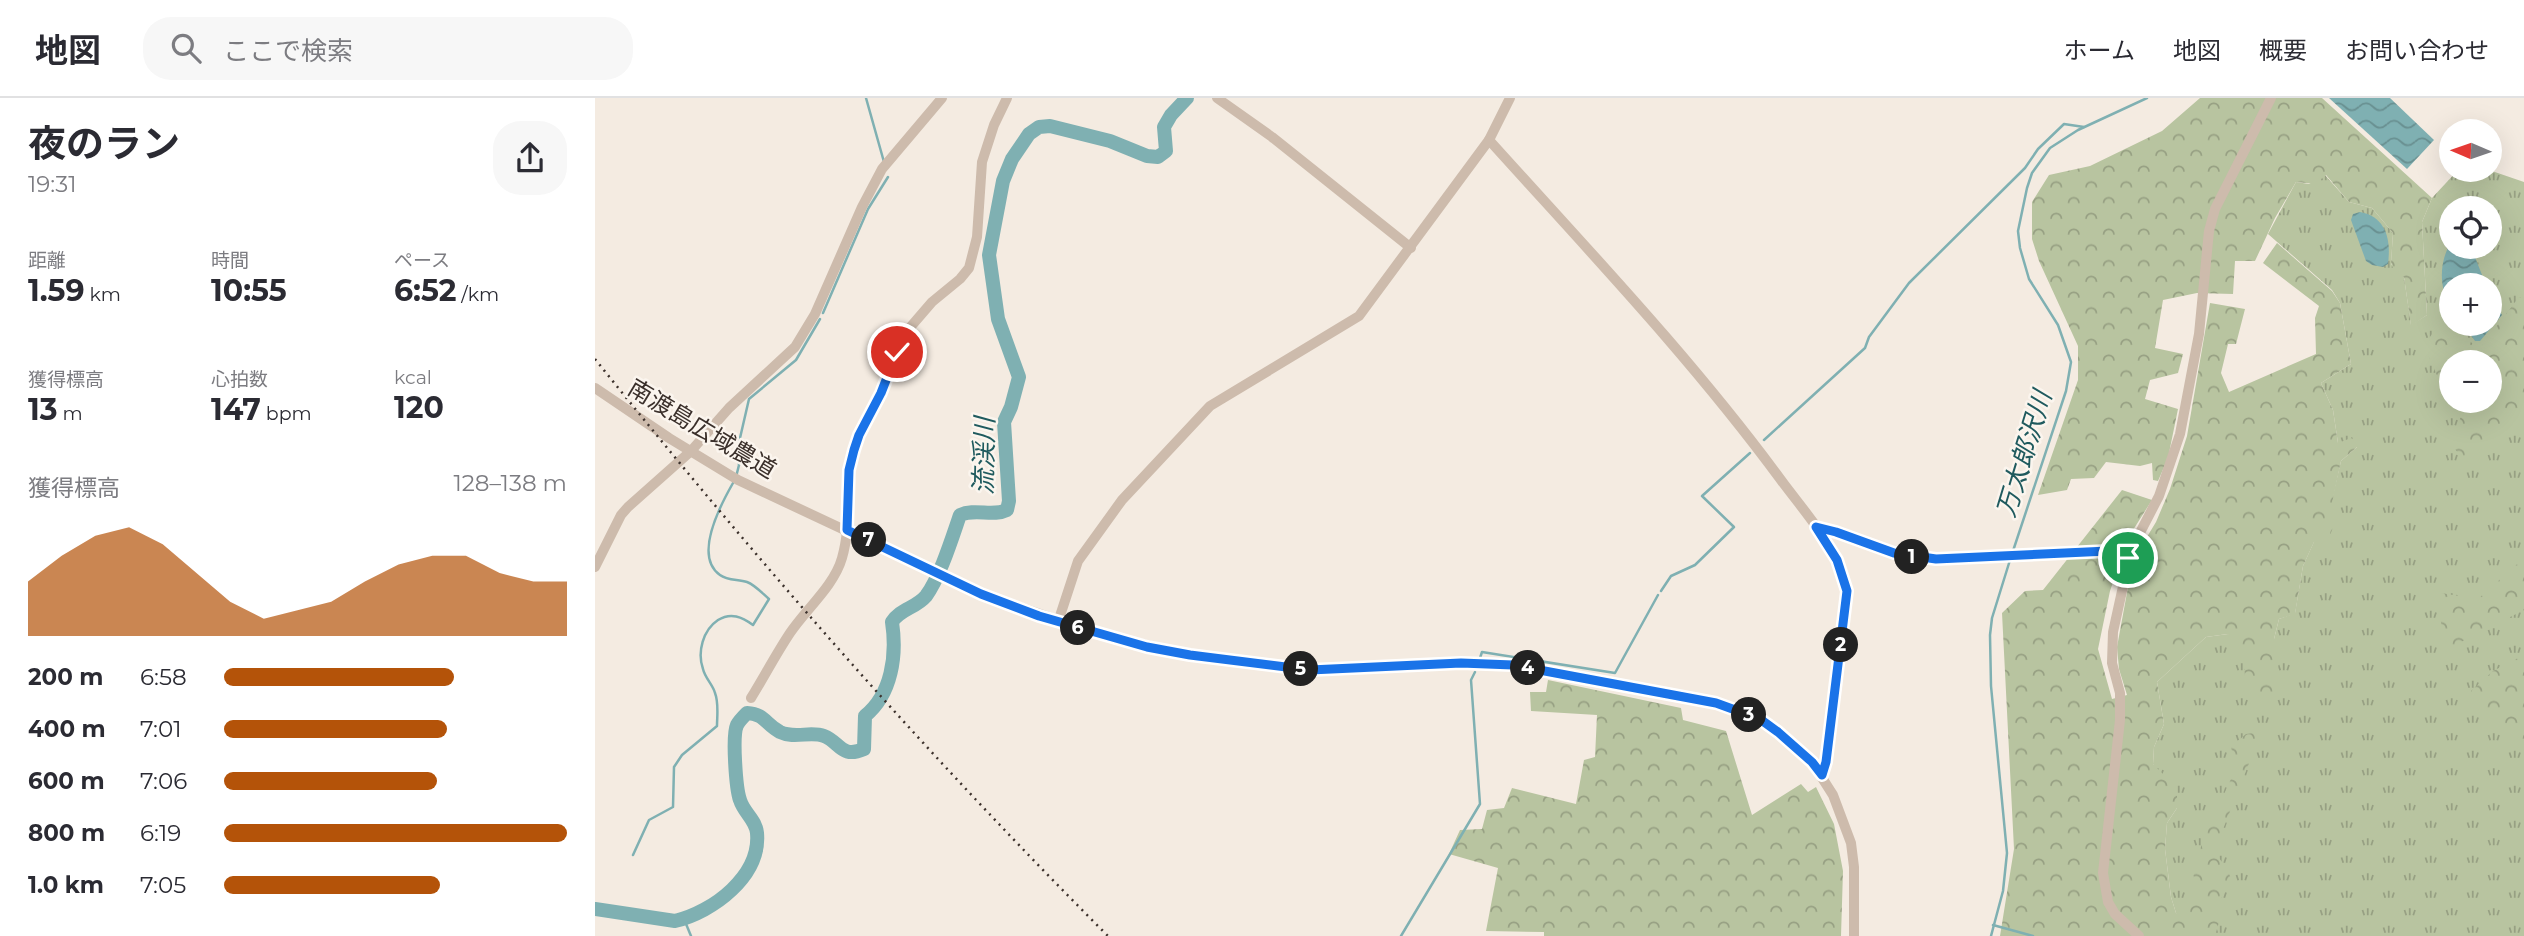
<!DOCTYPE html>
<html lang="ja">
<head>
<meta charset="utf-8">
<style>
  body { margin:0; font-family:Montserrat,"Noto Sans JP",sans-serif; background:#f7f7f7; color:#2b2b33; height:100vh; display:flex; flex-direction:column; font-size:26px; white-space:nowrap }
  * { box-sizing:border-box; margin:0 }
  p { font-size:23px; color:#7c7c81 }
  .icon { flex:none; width:38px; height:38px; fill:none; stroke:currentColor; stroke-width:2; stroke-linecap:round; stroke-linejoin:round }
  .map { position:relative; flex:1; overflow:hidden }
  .side { display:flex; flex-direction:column; background:#fff; width:595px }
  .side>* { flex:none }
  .needle { width:46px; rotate:272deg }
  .controls { position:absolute; left:1844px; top:21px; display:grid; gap:14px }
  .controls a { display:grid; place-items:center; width:63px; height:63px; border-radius:50%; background:#fff; box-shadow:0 7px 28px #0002; font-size:35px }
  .pin { position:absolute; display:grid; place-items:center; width:60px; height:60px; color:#fff; margin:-30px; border:4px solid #fff; border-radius:50%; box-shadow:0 2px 7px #0007 }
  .km { position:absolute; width:35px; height:35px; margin:-18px; border-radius:50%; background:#222; color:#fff; font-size:19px; line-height:35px; text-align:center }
  .round { display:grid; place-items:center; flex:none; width:74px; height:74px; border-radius:28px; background:#f7f7f7 }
  .overview { display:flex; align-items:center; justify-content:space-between; height:119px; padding:0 28px }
  h1 { font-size:38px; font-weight:700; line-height:52px }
  .figures { display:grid; grid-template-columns:repeat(3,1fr); gap:10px; height:119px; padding:7px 28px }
  .figures div { display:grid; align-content:center }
  .figures b { font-size:30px; font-weight:700 }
  .figures small { font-size:19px; font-weight:400 }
  .figures p { font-size:19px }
  .chart { height:196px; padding:14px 28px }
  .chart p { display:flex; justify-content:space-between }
  .chart svg { width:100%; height:126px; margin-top:7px; fill:#b45309; opacity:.7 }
  ul { padding:0 28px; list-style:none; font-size:23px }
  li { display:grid; grid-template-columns:112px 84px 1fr; align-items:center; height:52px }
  li i { height:18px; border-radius:9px; background:#b45309 }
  header { display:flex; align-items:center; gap:42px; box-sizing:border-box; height:98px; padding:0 35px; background:#fff; border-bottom:2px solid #e1e1e2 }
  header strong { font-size:33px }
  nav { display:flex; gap:38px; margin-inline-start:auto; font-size:24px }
  .search { width:490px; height:63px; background:#f7f7f7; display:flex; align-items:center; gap:18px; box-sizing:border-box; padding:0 24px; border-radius:28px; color:#7c7c81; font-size:26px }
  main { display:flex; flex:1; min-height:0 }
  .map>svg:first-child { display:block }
</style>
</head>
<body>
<header>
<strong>地図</strong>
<div class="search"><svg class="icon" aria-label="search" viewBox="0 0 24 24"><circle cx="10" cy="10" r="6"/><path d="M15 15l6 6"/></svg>ここで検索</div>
<nav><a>ホーム</a><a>地図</a><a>概要</a><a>お問い合わせ</a></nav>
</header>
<main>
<section class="side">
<div class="overview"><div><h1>夜のラン</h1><p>19:31</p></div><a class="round"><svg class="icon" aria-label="share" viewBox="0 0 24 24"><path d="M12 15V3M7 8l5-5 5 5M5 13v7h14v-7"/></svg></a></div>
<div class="figures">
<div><p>距離</p><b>1.59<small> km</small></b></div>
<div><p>時間</p><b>10:55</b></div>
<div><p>ペース</p><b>6:52<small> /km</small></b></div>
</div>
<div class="figures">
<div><p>獲得標高</p><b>13<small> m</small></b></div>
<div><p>心拍数</p><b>147<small> bpm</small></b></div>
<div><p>kcal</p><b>120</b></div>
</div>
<div class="chart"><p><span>獲得標高</span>128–138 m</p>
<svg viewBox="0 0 160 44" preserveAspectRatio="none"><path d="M0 44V25L10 16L20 9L30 6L40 12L50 22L60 32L70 38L80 35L90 32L100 25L110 19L120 16L130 16L140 22L150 25L160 25V44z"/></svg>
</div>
<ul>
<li><b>200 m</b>6:58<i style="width:67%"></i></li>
<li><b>400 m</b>7:01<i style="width:65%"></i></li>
<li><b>600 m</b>7:06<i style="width:62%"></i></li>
<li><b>800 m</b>6:19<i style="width:100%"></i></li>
<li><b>1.0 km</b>7:05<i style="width:63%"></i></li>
</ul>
</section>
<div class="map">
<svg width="1929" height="838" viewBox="0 0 1929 838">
  <defs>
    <pattern id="grass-tufts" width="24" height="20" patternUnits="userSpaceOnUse" patternTransform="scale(1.75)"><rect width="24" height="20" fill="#b8c4a0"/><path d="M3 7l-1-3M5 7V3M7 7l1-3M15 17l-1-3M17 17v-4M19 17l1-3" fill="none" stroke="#97a083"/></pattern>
    <pattern id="forest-crowns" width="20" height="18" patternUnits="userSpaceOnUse" patternTransform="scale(1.75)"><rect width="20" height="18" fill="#b8c4a0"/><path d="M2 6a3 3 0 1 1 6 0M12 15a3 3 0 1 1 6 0" fill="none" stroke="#97a083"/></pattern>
    <pattern id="water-waves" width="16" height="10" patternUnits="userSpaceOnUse" patternTransform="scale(1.75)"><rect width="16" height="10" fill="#7fb0b2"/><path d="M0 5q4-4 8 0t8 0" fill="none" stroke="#699091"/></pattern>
  </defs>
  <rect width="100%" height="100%" fill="#f4ebe1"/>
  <path fill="url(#grass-tufts)" fill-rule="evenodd" d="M 1863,72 L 1894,72 L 1929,84 L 1929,838 L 1603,838 L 1581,815 L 1576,799 L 1570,751 L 1572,725 L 1582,710 L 1558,666 L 1559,649 L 1569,626 L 1562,584 L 1611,539 L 1633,536 L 1679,541 L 1684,521 L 1700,515 L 1708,468 L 1736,406 L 1746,363 L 1762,349 L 1743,345 L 1738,312 L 1726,285 L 1756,266 L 1745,205 L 1737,192 L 1673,136 L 1701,84 L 1714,86 L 1730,77 L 1754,104 L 1777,110 L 1798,135 L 1796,166 L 1809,179 L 1816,227 L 1832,217 L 1827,124 L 1837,100 ZM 1857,110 L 1895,110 L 1895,149 L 1857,149 ZM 1857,187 L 1895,187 L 1895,226 L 1857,226 ZM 1857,264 L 1895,264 L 1895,303 L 1857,303 Z"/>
  <g fill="url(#forest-crowns)">
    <polygon points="1605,0 1727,0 1837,100 1827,124 1832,217 1816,228 1809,179 1800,175 1796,165 1798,135 1777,110 1754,104 1731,77 1720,86 1701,84 1680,120 1660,163 1640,163 1638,196 1602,195 1568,202 1560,250 1588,256 1583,275 1555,282 1550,301 1583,311 1573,360 1563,383 1558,382 1557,365 1545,368 1511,364 1499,380 1476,381 1472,392 1443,397 1483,282 1483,248 1444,163 1437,141 1437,104 1454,77 1495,68 1567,33"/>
    <polygon points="1682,145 1737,193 1745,205 1756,266 1726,285 1738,312 1743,345 1756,340 1762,344 1762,349 1746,363 1737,405 1744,413 1734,440 1719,444 1708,468 1700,516 1684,521 1679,541 1684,564 1677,607 1651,594 1648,548 1633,536 1611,539 1562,584 1569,626 1559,649 1558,666 1582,690 1582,710 1572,725 1570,751 1576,799 1581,815 1588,817 1598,798 1599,772 1608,742 1641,670 1636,649 1651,636 1659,635 1664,640 1619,754 1632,770 1636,781 1625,803 1624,824 1620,838 1405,838 1419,751 1407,515 1430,493 1448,492 1527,392 1557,402 1533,440 1515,493 1503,551 1517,601 1532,597 1524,571 1522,549 1538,462 1561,424 1575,391 1592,338 1615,205 1650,211 1641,246 1633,246 1626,275 1634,294 1721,256 1720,220 1724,208 1668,165"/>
    <polygon points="1924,199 1929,201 1929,317 1915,327 1870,364 1860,351 1867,309 1858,303 1895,303 1895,264 1857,264 1857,301 1850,296 1829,247 1854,213 1857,226 1863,226 1874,243 1885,250"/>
    <polygon points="1929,460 1929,512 1852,551 1845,520 1846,495 1883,501"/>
    <polygon points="1929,557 1929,649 1920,638 1885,610 1876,593 1898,573"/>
    <polygon points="953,582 1086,610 1088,622 1131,633 1157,717 1206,686 1213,694 1221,689 1239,726 1248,773 1246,838 949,838 949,834 891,833 903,770 854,756 865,732 887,731 892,712 909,710 917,690 981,706 989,662 1000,659 1002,617 936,613 935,594 951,594"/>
  </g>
  <g fill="url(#water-waves)">
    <polygon points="1734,0 1795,0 1839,42 1812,71"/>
    <path d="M 1765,114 C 1792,119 1796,143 1793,166 L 1788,169 L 1777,167 L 1771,163 L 1756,122 L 1758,116 Z"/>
    <path d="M 1857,147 L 1876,149 L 1891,187 L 1857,187 L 1857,210 C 1844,193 1844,166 1854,148 Z"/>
    <polygon points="1895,195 1907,217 1885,243 1880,243 1868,226 1895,226"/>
  </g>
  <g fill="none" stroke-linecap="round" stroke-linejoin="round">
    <g stroke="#7fb0b2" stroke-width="2.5">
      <polyline points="271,0 289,64"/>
      <polyline points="228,215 273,111 293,79"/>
      <polyline points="1169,342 1270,250 1274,239 1314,185 1430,70 1443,51 1469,26 1489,29"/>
      <polyline points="141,379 144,367 142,353 154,301 201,262 225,221"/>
      <polyline points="1417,456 1471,293 1476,264 1463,227 1434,181 1425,150 1423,133 1432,90 1437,75 1455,50 1483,32 1552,0"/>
      <polyline points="1066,493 1076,478 1100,467 1139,429 1107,398 1155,355"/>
      <polyline points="885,560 887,554 1020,575 1063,497"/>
      <path d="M 38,757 L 54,722 L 78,709 L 79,669 L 87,657 L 122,628 C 122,618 124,605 120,595 C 118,587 110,580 108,571 C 102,554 108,532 123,522 C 136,514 147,519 158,527 L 174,501 C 167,495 160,487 152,484 C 143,481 133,483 125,477 C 98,458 126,406 138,385"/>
      <polyline points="89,821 96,838"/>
      <polyline points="1398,827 1438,838"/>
      <polyline points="806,838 885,706 876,582 880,574"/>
      <polyline points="1396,838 1408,793 1412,755 1396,588 1395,537 1397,520 1415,462"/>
    </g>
    <path stroke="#7fb0b2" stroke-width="14" d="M 0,811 L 80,823 C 118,814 166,778 162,735 C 161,722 149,715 145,702 C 141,691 137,638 142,627 C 144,623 149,618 152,615 C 170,616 170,626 185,634 C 199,641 216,633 229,638 C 245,644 246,661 269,651 L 270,618 C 297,596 302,557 297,524 C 305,511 321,510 331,498 C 345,479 357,440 365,417 C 380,410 398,419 412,412 L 414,403 L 409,324 L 416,309 L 424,279 L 403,221 L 394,157 L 408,83 L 417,61 L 434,36 L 444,29 L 455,28 L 515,43 L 552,58 L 563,59 L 571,53 L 569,29 L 576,17 L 592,0"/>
    <g stroke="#cdbbac" stroke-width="10">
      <polyline points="622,0 677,39 816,150"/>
      <path d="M 894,42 C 994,153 1097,261 1186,382 C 1210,415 1252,459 1252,501 L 1231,664 L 1227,677"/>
      <polyline points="0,290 74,340 143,382 386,496 504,536 595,557 714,572 866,565 918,567 1104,601 1144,612 1165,621 1200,647 1217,664 1238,697 1256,745 1259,769 1259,838"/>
      <polyline points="1221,429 1241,434 1299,455 1341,461 1536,452"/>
      <polyline points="0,469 26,417 33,409 96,353 134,310 200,249 220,216 267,109 287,71 347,0"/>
      <polyline points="463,524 483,463 527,402 615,308 764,218 894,42 915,0"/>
      <path d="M 156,600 C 169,579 181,556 195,535 C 211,511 239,488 247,460 C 257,425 251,387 259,352 L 312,233 L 337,204 L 365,181 L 374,170 L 382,139 L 387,64 L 399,27 L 412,0"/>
      <polyline points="1544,838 1520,816 1513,804 1508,775 1525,622 1525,595 1517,565 1518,534 1536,452 1564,398 1585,336 1604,236 1614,133 1620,111 1676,0"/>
    </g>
    <path stroke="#3b302b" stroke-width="2.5" stroke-dasharray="2 5" stroke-linecap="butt" d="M 0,261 C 161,462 331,656 513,838"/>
  </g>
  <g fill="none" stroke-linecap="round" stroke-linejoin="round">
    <g stroke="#fff" stroke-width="14">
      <polyline id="route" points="302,254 286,295 264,337 259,352 254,372 252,432 386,496 444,518 552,549 595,557 715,572 866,565 918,567 1121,605 1165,621 1183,634 1217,664 1227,677 1231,664 1252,493 1242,462 1221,429 1241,434 1299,455 1341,461 1535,452 1533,460"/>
    </g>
    <use href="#route" stroke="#1a73e8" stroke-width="9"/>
  </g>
  <g text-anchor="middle" stroke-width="5" stroke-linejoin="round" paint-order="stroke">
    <g font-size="24" fill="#3b302b" stroke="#fbf5ee">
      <text transform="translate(107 331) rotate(31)" y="8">南渡島広域農道</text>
    </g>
    <g font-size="26" font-style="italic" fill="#1f5a5e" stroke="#fbf5ee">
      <text transform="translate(1429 356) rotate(-73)" y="9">万太郎沢川</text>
      <text transform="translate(389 358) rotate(-89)" y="9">流渓川</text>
    </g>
  </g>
</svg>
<div class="controls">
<a><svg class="needle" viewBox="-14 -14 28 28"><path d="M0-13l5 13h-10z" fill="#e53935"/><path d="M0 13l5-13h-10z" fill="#7c7c81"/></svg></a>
<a><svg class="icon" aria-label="locate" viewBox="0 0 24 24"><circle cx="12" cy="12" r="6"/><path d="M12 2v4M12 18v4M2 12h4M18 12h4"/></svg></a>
<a>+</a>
<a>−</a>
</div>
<div class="pin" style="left:1533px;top:460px;background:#1e9e55"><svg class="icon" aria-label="arrive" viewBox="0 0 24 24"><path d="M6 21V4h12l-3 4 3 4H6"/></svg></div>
<div class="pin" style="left:302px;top:254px;background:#d93025"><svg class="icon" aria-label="check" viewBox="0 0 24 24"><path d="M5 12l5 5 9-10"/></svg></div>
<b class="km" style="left:1317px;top:459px">1</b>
<b class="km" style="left:1246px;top:547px">2</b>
<b class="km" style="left:1154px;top:617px">3</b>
<b class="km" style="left:933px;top:570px">4</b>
<b class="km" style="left:706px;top:571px">5</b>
<b class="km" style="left:483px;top:530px">6</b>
<b class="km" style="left:274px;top:442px">7</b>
</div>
</main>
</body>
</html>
